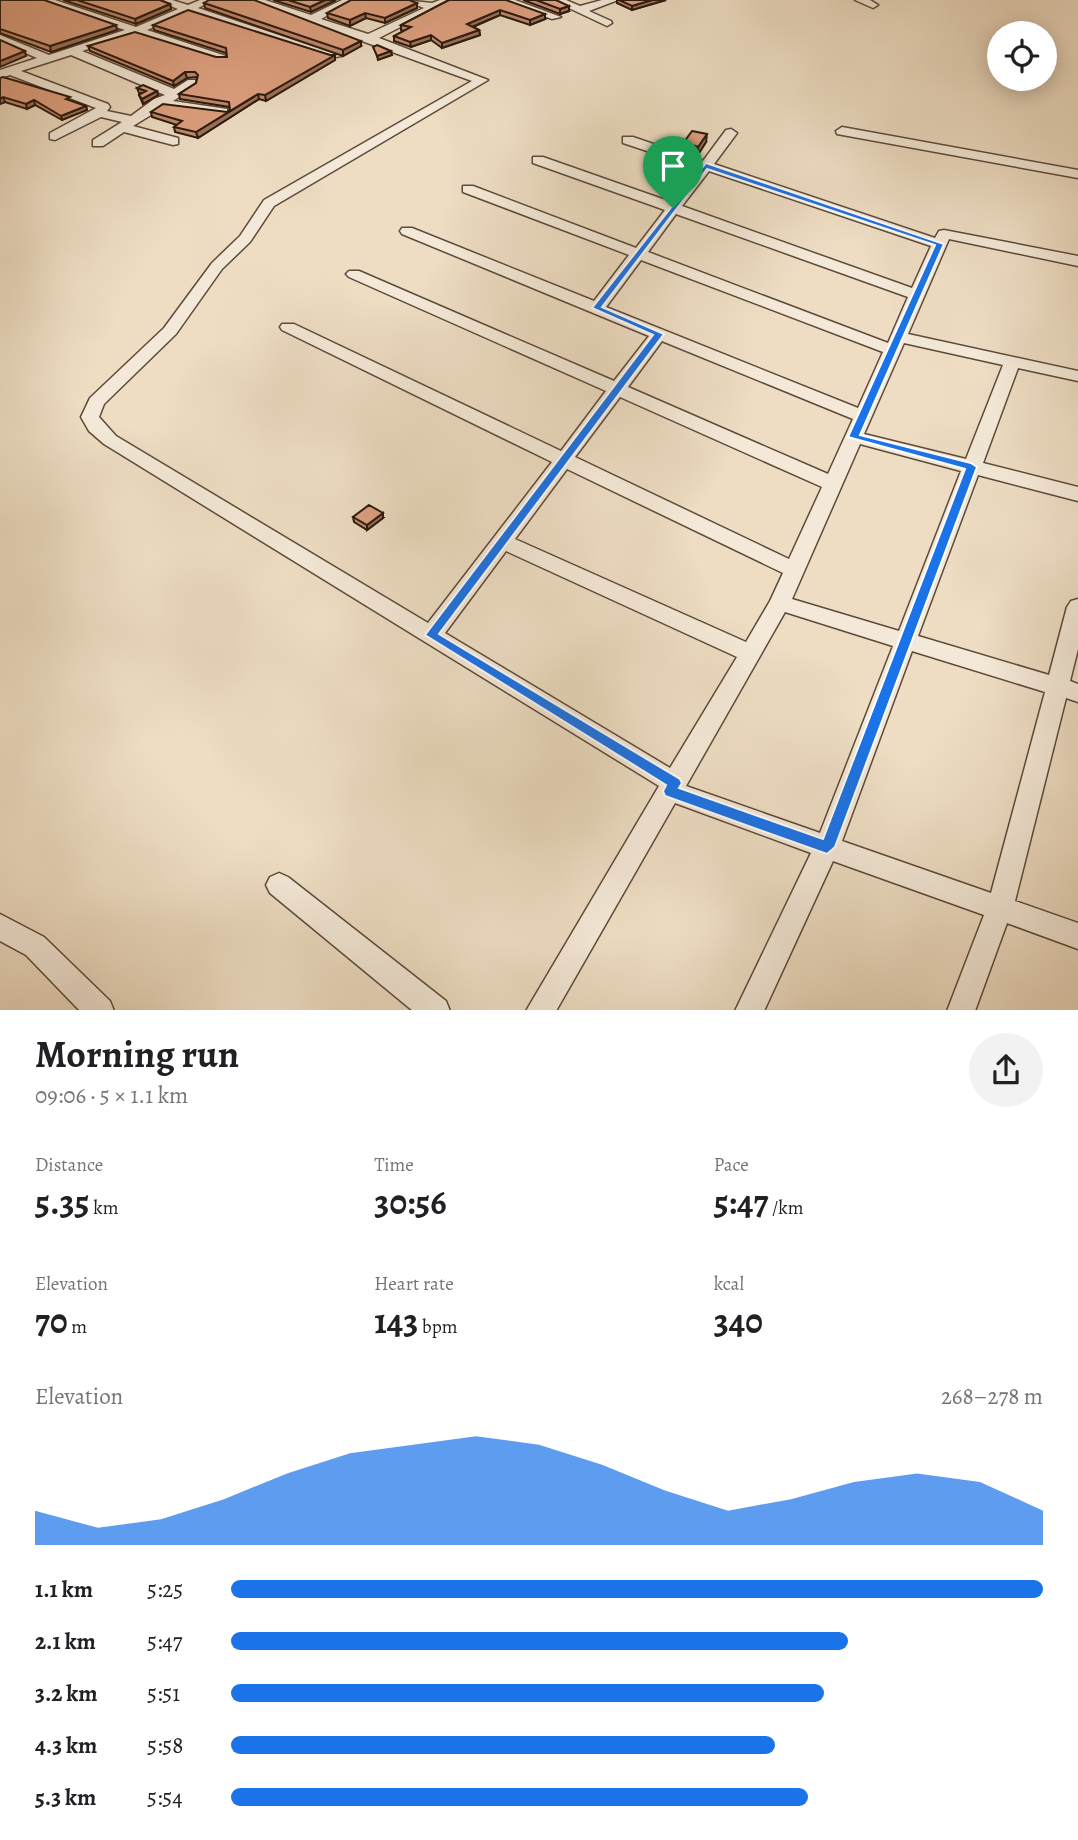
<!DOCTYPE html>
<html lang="en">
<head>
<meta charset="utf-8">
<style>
  body { margin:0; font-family:Alegreya,serif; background:#f2f2f2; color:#202124; height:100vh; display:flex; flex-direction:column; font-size:26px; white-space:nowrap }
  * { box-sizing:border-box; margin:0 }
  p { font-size:23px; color:#757577 }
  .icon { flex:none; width:38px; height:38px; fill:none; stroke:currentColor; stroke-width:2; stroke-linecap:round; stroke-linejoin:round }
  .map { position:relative; height:1010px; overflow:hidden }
  .sheet { display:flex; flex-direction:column; background:#fff; flex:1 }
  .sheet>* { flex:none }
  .controls { position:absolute; left:987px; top:21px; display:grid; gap:14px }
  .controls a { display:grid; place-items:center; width:70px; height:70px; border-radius:50%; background:#fff; box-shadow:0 4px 18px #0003; font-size:35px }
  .pin { position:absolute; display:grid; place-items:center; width:60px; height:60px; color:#fff; margin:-72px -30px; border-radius:50% 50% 50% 0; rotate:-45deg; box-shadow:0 0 7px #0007 }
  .pin .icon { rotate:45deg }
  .round { display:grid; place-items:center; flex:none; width:74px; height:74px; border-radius:37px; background:#f2f2f2 }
  .head { display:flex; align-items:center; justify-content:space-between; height:119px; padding:0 35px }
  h1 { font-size:38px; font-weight:600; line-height:52px }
  .figures { display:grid; grid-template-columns:repeat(3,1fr); gap:10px; height:119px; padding:7px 35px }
  .figures div { display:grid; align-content:center }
  .figures b { font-size:35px; font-weight:600 }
  .figures small { font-size:19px; font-weight:400 }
  .figures p { font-size:19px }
  .chart { height:196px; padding:14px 35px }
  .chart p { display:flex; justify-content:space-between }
  .chart svg { width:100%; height:126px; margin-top:7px; fill:#1a73e8; opacity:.7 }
  ul { padding:0 35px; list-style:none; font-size:23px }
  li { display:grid; grid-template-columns:112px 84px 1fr; align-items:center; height:52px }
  li i { height:18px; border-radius:9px; background:#1a73e8 }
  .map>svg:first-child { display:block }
</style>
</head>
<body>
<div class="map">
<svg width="1078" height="1011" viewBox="0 0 1078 1011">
  <rect width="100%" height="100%" fill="#eeddc3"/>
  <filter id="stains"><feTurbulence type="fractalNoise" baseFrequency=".00286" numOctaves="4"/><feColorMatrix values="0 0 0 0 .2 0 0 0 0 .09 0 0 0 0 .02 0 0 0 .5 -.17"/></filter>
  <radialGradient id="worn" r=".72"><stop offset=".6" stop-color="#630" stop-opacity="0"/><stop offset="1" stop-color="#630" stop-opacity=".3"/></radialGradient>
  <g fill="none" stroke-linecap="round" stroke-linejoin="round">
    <g stroke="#5c4a3a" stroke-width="3">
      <g id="street">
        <path d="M 39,0 L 55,0 L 136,27 L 178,9 L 156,0 L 172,0 L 188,5 L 200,0 L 214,0 L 198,8 L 341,56 L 331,58 L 189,12 L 147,30 L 226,56 L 226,60 L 218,60 L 136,34 L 82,51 L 174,89 L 188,80 L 196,80 L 196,86 L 173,101 L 227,109 L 227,115 L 164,107 L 133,126 L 178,138 L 178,144 L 173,145 L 124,132 L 103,146 L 93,146 L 93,140 L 122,122 L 101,117 L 55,140 L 50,139 L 50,133 L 96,108 L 10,75 L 0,78 L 0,70 L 37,58 L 0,42 L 0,35 L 49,55 L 125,30 ZM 71,55 L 165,95 L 154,99 L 131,116 L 107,111 L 110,107 L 108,104 L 21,71 Z"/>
        <path d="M 249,0 L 265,0 L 311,15 L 342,0 L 355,0 L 321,19 L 368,34 L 424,8 L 404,0 L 432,3 L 440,0 L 453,0 L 379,38 L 488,80 L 274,206 L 250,242 L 222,269 L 176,334 L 104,404 L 99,417 L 116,436 L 428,623 L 552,462 L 282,330 L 280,327 L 282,324 L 294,324 L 561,451 L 606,391 L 349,277 L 346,274 L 349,271 L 359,271 L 614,381 L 649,336 L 402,234 L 400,231 L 402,228 L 412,228 L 594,301 L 629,255 L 463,192 L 463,186 L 473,186 L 636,248 L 665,210 L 533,163 L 533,157 L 543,157 L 671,202 L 698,168 L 623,143 L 623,137 L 633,137 L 703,161 L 726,130 L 731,129 L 737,133 L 714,164 L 935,238 L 939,231 L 944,230 L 1078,256 L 1078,266 L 949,239 L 908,334 L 1078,371 L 1078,381 L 1018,368 L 983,463 L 1078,487 L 1078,501 L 978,475 L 918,636 L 1049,675 L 1067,607 L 1071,601 L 1078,599 L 1078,649 L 1070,681 L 1078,684 L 1078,702 L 1066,698 L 1015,901 L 1078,923 L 1078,949 L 1007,923 L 975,1011 L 947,1011 L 984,915 L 833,861 L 764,1011 L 735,1011 L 811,853 L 675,803 L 556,1011 L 526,1011 L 659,786 L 104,444 L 89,431 L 81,417 L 90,398 L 164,328 L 212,263 L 240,236 L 264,200 L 472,81 ZM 709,171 L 931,246 L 912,288 L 682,206 ZM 676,214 L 908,297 L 888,343 L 648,252 ZM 641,260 L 883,352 L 858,408 L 606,307 ZM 662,341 L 853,419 L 828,474 L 628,387 ZM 904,343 L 1003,365 L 966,459 L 864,434 ZM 620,397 L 822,487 L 789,559 L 575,457 ZM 860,444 L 961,471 L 899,631 L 792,599 ZM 567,469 L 783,573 L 770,601 L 746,642 L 515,539 ZM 506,551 L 737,657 L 670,768 L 445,633 ZM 785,612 L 893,646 L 820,833 L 686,786 ZM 912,651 L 1045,692 L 991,893 L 842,841 Z"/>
        <polygon points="500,0 515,0 561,17 552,19"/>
        <polygon points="552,0 566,0 580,6 602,0 618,0 589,11 611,21 612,23 607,26"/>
        <polygon points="855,0 870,0 878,5 873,8"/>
        <polygon points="842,127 1078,170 1078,178 837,134 836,131"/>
        <polygon points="279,873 288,877 446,1001 450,1011 413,1011 270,893 266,885 270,877"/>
        <polygon points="0,914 44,937 110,1001 114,1011 80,1011 26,955 0,941"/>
      </g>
    </g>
    <use href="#street" fill="#f4e9d8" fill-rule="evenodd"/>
  </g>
  <g fill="#c08a6f" stroke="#2b190d" stroke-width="2">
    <polygon points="0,0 117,30 51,52 0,33"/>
    <polygon points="63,0 160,0 170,4 171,9 136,24"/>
    <polygon points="273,0 336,0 311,12"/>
    <polygon points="449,0 545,19 530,25 500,15 473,27 479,30 480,35 442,48 431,40 411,47 394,41 394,36 404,31 401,30 401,25"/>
    <polygon points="523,0 556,0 569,11 560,14"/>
    <polygon points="617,0 666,0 632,10 617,3"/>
    <polygon points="204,3 361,46 343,56 205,8"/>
    <polygon points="417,3 417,8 385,23 366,18 350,26 328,18 327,13"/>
    <polygon points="153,25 330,55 335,55 335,60 266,101 259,99 198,138 175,132 174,127 177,125 152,117 151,112 227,112 230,110 229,107 180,99 179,94 196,83 197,78 196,77 187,78 174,86 90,51 88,46 216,57 227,57 226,53 154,30"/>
    <polygon points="0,78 86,106 87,110 62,120 35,105 27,109 5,102 0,104"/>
    <polygon points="137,88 158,95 143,104 139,95 141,93 139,93"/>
    <polygon points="684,142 706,142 697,156 683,151"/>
    <polygon points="353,517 383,518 367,530 354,522"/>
  </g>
  <g fill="#9c715a" stroke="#2b190d" stroke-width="2">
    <polygon points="325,0 336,0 311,12 310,7"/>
    <polygon points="652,0 666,0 632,10 632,6"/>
    <polygon points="417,3 417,8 385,23 385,18"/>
    <polygon points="170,4 171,9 136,24 135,19"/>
    <polygon points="569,6 569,11 560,14 560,9"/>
    <polygon points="500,10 500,15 467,29 467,24"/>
    <polygon points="365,13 366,18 350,26 350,20"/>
    <polygon points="545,14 545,19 530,25 530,20"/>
    <polygon points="116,25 117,30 51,52 50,46"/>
    <polygon points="479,30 480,35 442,48 442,43"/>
    <polygon points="431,35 431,40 411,47 410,42"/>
    <polygon points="361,41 361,46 343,56 343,50"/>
    <polygon points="25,51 26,56 0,67 0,61"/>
    <polygon points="391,51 392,55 378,60 377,56"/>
    <polygon points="335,55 335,60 266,101 265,95"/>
    <polygon points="185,72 187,78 174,86 173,81"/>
    <polygon points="157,91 158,95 143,104 142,99"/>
    <polygon points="258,94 259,99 198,138 196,132"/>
    <polygon points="3,97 5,102 0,104 0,99"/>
    <polygon points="34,100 35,105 27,109 26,104"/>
    <polygon points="86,106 87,110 62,120 61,116"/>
    <polygon points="707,134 706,142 697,156 698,147"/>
    <polygon points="383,513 383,518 367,530 367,525"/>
  </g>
  <g fill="#dfa181" stroke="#2b190d" stroke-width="2">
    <polygon points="0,0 44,0 116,25 50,46 0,29"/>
    <polygon points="77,0 160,0 170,4 135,19"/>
    <polygon points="209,0 254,0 361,41 343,50 204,3"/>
    <polygon points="288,0 325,0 310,7"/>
    <polygon points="351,0 409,0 417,3 385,18 365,13 350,20 327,13"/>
    <polygon points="449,0 506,0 545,14 530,20 500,10 467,24 479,30 442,43 431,35 410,42 394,36 411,27 401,25"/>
    <polygon points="536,0 556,0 569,6 560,9"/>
    <polygon points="619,0 652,0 632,6"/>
    <polygon points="188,10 330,55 335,55 265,95 258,94 196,132 174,127 182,121 151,112 163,104 227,112 230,110 229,102 179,94 196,83 198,75 195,72 185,72 173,81 88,46 135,32 216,57 227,57 226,48 153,25"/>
    <polygon points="0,40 25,51 0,61"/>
    <polygon points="377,45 391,51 377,56 373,47"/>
    <polygon points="3,77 70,97 66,99 86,106 61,116 34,100 26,104 3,97 0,99 0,78"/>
    <polygon points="143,85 157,91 142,99 139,95 146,91 137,88"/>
    <polygon points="692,131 707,134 698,147 684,142"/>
    <polygon points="369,505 383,513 367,525 353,517"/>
  </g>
  <path fill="#1a73e8" stroke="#fff" stroke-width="2" fill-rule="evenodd" d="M 706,163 L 944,244 L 860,435 L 971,463 L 977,467 L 835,847 L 827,854 L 665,796 L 663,791 L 666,785 L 425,635 L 653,335 L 592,308 ZM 707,169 L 935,245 L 848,437 L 965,469 L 823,839 L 679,788 L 682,783 L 680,779 L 439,634 L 664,334 L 602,307 Z"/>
  <rect width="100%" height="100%" filter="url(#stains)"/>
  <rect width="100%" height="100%" fill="url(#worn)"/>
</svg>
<div class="controls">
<a><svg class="icon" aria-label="locate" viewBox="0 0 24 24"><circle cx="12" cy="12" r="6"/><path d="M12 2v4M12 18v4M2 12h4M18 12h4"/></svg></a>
</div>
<div class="pin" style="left:673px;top:208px;background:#1e9e55"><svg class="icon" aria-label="arrive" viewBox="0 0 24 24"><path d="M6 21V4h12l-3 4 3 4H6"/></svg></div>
</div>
<section class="sheet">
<div class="head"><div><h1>Morning run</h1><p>09:06 · 5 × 1.1 km</p></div><a class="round"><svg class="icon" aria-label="share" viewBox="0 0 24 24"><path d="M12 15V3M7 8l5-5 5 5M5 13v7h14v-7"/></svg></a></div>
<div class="figures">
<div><p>Distance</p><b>5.35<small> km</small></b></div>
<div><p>Time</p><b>30:56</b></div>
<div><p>Pace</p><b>5:47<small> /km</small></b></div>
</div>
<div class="figures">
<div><p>Elevation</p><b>70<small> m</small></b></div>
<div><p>Heart rate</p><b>143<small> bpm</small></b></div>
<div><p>kcal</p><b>340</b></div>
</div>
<div class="chart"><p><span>Elevation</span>268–278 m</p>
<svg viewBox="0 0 160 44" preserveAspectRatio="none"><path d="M0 44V32L10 38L20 35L30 28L40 19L50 12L60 9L70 6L80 9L90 16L100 25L110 32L120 28L130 22L140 19L150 22L160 32V44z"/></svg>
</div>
<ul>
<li><b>1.1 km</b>5:25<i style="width:100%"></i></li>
<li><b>2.1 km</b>5:47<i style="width:76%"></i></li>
<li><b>3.2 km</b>5:51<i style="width:73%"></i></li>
<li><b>4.3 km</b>5:58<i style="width:67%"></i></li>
<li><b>5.3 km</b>5:54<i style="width:71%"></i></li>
</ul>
</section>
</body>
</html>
